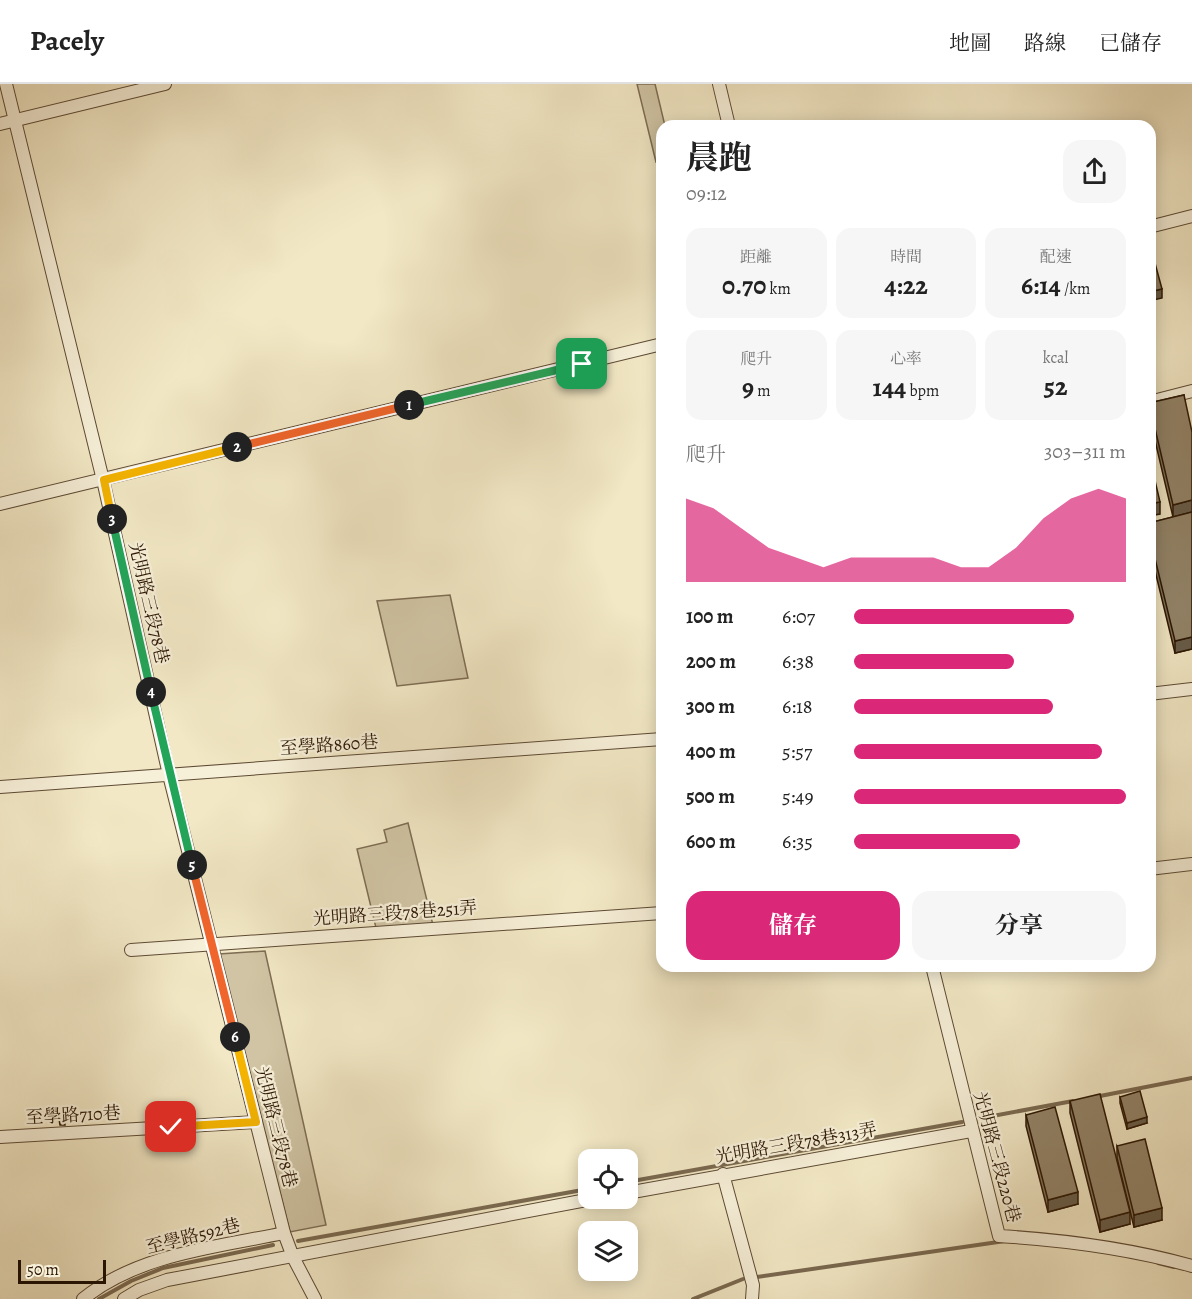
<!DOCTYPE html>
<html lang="zh-TW">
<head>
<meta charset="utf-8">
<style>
  body { margin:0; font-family:Alegreya,"Noto Serif TC",serif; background:#f6f6f6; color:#222; height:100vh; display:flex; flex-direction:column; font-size:22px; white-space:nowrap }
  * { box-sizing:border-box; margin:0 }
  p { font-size:20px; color:#767676 }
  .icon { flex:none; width:33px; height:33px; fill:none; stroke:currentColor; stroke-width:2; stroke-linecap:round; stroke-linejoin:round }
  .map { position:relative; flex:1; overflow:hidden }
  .side { position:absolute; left:656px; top:36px; width:500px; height:852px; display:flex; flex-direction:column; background:#fff; border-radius:18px; box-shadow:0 3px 15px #0003 }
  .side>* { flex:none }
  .buttons { position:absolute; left:578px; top:1065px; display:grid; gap:12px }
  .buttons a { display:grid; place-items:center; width:60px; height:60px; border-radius:12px; background:#fff; box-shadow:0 3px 15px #0003; font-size:30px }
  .scale { position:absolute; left:18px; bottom:15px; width:88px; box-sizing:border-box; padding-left:6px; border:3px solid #2b1603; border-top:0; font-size:16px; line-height:21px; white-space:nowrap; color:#2b1603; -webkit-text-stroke:4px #f7f0d9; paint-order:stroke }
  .pin { position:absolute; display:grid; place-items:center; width:51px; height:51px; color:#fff; margin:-26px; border-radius:12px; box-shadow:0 3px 9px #0006 }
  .km { position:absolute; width:30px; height:30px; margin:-15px; border-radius:50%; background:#222; color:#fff; font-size:16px; line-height:30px; text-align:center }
  .round { display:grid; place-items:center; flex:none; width:63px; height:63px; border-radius:18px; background:#f6f6f6 }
  .head { display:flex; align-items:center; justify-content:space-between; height:102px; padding:0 30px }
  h1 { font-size:33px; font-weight:700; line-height:45px }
  .stats { display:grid; grid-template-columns:repeat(3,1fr); gap:9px; height:102px; padding:6px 30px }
  .stats div { display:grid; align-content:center; border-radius:15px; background:#f6f6f6; text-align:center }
  .stats b { font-size:26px; font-weight:700 }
  .stats small { font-size:16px; font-weight:400 }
  .stats p { font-size:16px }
  .chart { height:168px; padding:12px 30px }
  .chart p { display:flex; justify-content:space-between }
  .chart svg { width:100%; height:108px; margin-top:6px; fill:#db2777; opacity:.7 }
  .cta { display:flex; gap:12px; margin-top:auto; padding:12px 30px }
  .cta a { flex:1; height:69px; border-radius:18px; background:#db2777; color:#fff; font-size:24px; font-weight:700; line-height:69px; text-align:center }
  .cta a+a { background:#f6f6f6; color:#222 }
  ul { padding:0 30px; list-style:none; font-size:20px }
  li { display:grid; grid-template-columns:96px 72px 1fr; align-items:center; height:45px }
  li i { height:15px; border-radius:8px; background:#db2777 }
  header { display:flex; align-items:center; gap:36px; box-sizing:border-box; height:84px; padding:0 30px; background:#fff; border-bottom:2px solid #e0e0e0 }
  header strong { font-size:28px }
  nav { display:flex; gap:33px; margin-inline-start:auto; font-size:21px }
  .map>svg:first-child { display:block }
</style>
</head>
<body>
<header>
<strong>Pacely</strong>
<nav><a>地圖</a><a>路線</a><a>已儲存</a></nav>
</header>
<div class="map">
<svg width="1192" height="1215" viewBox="0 0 1192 1215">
  <rect width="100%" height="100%" fill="#f2e8c5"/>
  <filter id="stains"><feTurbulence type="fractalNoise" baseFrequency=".00333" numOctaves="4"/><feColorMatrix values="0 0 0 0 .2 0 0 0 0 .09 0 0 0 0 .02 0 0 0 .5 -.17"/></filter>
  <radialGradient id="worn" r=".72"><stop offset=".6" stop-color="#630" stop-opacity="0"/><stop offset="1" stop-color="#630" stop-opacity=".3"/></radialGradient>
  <g fill="#d0c4a4" stroke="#7e6d54" stroke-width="1.5">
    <polygon points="637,0 655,0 665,42 662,42 661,77 656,78"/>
    <polygon points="450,511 468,594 397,602 377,517"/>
    <polygon points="408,739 433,841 377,848 357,765 387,758 384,746"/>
    <polygon points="265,867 326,1141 290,1148 219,870"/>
  </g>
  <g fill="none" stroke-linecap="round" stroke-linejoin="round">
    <g stroke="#7a6950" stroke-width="4">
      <polyline points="1095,1013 1192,994"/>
      <polyline points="982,1034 1073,1017"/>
      <polyline points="627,1098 962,1038"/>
      <polyline points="298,1157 588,1105"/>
      <polyline points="1158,1179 1174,1183"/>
      <polyline points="757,1193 1005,1157"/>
      <polyline points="99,1215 131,1197 163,1184 273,1161"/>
      <polyline points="693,1215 743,1195"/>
    </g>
    <g stroke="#5d4a34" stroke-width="14">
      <g id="minor">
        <polyline points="6,0 103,396 169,691 284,1149 293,1173 315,1215"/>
        <polyline points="719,0 729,42"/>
        <polyline points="0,40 165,0"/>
        <polyline points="1149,143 1192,132"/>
        <polyline points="1149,318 1192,307"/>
        <polyline points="0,420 662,260"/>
        <polyline points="1149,610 1192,605"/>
        <polyline points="0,703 662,655"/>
        <polyline points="1149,785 1192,780"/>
        <polyline points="131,866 662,829"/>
        <path d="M 932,882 L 999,1152 C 1065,1156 1128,1164 1192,1182"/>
        <polyline points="0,1053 256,1038"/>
        <polyline points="723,1090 753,1201 752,1215"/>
        <polyline points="627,1109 971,1047"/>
        <path d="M 83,1215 C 138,1170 217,1163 284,1149"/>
        <polyline points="124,1215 139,1206 167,1196 597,1114"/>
      </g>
    </g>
    <use href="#minor" stroke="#f7f0d9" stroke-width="12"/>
  </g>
  <g fill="#7e7159" stroke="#2b1603" stroke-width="1.5">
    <polygon points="1184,311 1173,433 1149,331 1149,319"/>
    <polygon points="1192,428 1192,565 1175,569 1149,462 1149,439"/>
    <polygon points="1120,1013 1147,1039 1127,1045 1120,1019"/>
    <polygon points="1070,1017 1130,1140 1100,1148 1070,1029"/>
    <polygon points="64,1028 65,1041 60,1041 58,1029"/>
    <polygon points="1026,1031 1078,1120 1048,1128 1026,1042"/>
    <polygon points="1117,1062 1162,1136 1134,1143 1117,1074"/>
  </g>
  <g fill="#665c49" stroke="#2b1603" stroke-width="1.5">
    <polygon points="1162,205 1162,214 1149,217 1149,208"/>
    <polygon points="1192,416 1192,428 1173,433 1173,421"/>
    <polygon points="1160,418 1160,430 1149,432 1149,420"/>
    <polygon points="1192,553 1192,565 1175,569 1175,557"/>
    <polygon points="1147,1033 1147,1039 1127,1045 1127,1039"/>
    <polygon points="1078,1108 1078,1120 1048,1128 1048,1116"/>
    <polygon points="1162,1124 1162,1136 1134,1143 1134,1131"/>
    <polygon points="1130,1128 1130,1140 1100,1148 1100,1136"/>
  </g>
  <g fill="#928368" stroke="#2b1603" stroke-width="1.5">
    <polygon points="1149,157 1162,205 1149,208"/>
    <polygon points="1184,311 1192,348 1192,416 1173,421 1149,319"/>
    <polygon points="1149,371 1160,418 1149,420"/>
    <polygon points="1192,428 1192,553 1175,557 1149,450 1149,439"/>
    <polygon points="1140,1007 1147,1033 1127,1039 1120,1013"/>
    <polygon points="1100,1010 1130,1128 1100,1136 1070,1017"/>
    <polygon points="1055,1023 1078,1108 1048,1116 1026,1031"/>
    <polygon points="64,1028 65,1038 60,1038 58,1029"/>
    <polygon points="1145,1055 1162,1124 1134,1131 1117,1062"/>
  </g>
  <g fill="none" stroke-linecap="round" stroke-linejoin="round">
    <g stroke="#fff" stroke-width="12">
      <polyline id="split-1" points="409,321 582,280"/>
    </g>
    <g stroke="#fff" stroke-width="12">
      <polyline id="split-2" points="237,363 409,321"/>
    </g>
    <g stroke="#fff" stroke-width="12">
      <polyline id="split-3" points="112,435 104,396 237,363"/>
    </g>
    <g stroke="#fff" stroke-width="12">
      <polyline id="split-4" points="112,435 151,608"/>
    </g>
    <g stroke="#fff" stroke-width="12">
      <polyline id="split-5" points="151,608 192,781"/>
    </g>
    <g stroke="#fff" stroke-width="12">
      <polyline id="split-6" points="192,781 235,953"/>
    </g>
    <g stroke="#fff" stroke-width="12">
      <polyline id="split-7" points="171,1043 256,1038 235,953"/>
    </g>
    <use href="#split-1" stroke="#22a559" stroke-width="8"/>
    <use href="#split-2" stroke="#f0652b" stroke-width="8"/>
    <use href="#split-3" stroke="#f5b400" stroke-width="8"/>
    <use href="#split-4" stroke="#22a559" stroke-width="8"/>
    <use href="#split-5" stroke="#22a559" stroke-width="8"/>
    <use href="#split-6" stroke="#f0652b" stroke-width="8"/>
    <use href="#split-7" stroke="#f5b400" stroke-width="8"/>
  </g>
  <g text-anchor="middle" stroke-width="4.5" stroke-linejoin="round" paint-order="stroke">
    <g font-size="18" fill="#2b1603" stroke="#f7f0d9">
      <text transform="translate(149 519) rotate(77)" y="6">光明路三段78巷</text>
      <text transform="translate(329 661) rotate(-4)" y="6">至學路860巷</text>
      <text transform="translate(395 829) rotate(-4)" y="6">光明路三段78巷251弄</text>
      <text transform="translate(73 1031) rotate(-3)" y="6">至學路710巷</text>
      <text transform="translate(276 1043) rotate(76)" y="6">光明路三段78巷</text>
      <text transform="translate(796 1059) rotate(-10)" y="6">光明路三段78巷313弄</text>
      <text transform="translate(997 1073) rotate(75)" y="6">光明路三段220巷</text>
      <text transform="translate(193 1152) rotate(-14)" y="6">至學路592巷</text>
    </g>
  </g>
  <rect width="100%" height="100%" filter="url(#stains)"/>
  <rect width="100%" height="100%" fill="url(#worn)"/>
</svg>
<div class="buttons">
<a><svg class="icon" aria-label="locate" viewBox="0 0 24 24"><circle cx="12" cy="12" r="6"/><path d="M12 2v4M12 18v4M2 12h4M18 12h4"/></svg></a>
<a><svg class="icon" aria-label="layers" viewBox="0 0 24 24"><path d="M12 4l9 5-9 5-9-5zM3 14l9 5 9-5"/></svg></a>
</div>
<div class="scale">50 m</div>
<div class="pin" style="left:582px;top:280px;background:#1e9e55"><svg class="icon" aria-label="arrive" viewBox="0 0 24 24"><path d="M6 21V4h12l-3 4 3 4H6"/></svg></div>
<div class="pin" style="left:171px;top:1043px;background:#d93025"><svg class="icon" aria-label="check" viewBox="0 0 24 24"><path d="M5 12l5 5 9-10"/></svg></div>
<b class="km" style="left:409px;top:321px">1</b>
<b class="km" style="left:237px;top:363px">2</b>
<b class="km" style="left:112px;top:435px">3</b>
<b class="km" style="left:151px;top:608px">4</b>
<b class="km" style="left:192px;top:781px">5</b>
<b class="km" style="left:235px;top:953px">6</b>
<section class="side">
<div class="head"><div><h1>晨跑</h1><p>09:12</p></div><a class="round"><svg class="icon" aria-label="share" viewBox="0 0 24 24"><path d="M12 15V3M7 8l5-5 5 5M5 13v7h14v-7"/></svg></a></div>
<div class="stats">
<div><p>距離</p><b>0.70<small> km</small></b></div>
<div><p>時間</p><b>4:22</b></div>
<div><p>配速</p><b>6:14<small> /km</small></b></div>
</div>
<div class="stats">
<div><p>爬升</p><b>9<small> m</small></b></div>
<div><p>心率</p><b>144<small> bpm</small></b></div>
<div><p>kcal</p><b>52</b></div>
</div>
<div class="chart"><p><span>爬升</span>303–311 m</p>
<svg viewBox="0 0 160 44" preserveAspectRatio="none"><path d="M0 44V10L10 14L20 22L30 30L40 34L50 38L60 34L70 34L80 34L90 34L100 38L110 38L120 30L130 18L140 10L150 6L160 10V44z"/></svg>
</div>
<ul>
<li><b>100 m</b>6:07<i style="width:81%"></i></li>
<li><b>200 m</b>6:38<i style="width:59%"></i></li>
<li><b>300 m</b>6:18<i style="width:73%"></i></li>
<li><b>400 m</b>5:57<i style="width:91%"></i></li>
<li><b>500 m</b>5:49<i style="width:100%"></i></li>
<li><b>600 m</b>6:35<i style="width:61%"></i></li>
</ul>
<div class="cta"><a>儲存</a><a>分享</a></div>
</section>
</div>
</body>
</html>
